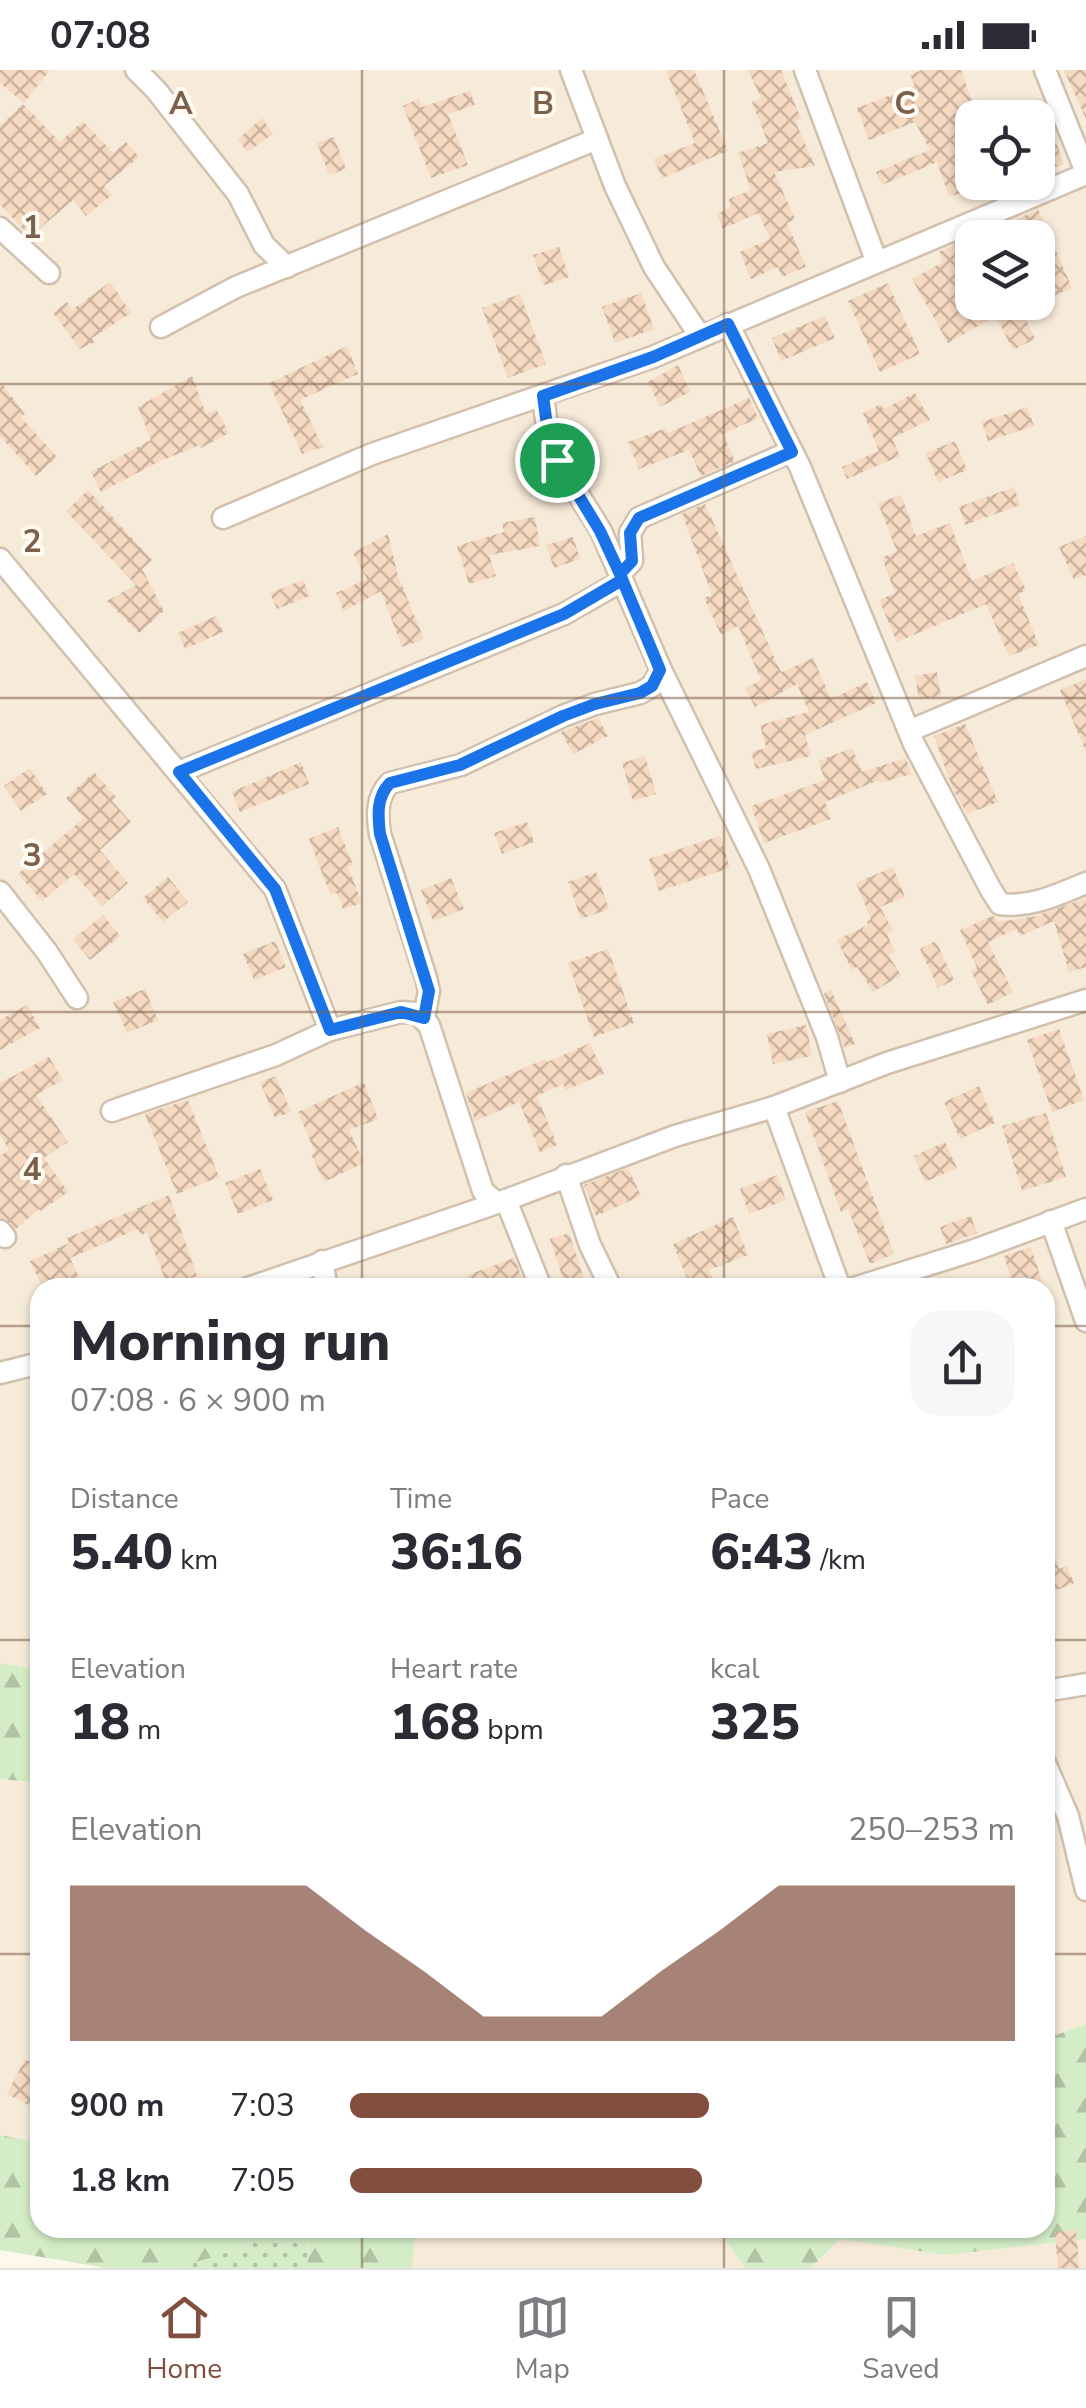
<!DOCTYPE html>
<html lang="en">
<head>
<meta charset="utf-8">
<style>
  body { margin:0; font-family:"Nunito Sans",sans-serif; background:#f7f7f7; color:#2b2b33; height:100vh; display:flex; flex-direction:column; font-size:38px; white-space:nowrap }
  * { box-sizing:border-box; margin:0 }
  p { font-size:32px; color:#7c7c81 }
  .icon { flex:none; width:55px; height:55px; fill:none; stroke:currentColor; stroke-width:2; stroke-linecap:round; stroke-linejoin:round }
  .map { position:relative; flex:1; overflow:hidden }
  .panel { position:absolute; left:30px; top:1208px; width:1025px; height:960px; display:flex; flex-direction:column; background:#fff; border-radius:30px; box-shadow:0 2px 8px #0004 }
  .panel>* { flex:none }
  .fabs { position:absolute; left:955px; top:30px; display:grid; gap:20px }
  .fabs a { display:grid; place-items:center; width:100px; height:100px; border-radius:20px; background:#fff; box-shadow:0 2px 8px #0004; font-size:50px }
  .pin { position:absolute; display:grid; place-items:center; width:85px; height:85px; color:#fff; margin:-42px; border:5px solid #fff; border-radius:50%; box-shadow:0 2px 10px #0007 }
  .round { display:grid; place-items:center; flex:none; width:105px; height:105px; border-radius:30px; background:#f7f7f7 }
  .head { display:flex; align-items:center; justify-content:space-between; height:170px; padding:0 40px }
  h1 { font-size:55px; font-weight:800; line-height:75px }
  .figures { display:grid; grid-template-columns:repeat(3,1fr); gap:15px; height:170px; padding:10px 40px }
  .figures div { display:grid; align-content:center }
  .figures b { font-size:50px; font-weight:800 }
  .figures small { font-size:28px; font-weight:400 }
  .figures p { font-size:28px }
  .chart { height:280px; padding:20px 40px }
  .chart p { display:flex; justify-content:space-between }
  .chart svg { width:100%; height:180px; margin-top:10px; fill:#824f3e; opacity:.7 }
  ul { padding:0 40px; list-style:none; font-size:32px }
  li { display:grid; grid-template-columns:160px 120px 1fr; align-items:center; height:75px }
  li i { height:25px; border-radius:12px; background:#824f3e }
  .status { display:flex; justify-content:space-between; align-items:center; height:70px; padding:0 50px; background:#fff; direction:ltr }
  .status svg { height:28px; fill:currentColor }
  .tabs { display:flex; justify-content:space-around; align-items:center; height:140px; border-top:2px solid #e1e1e2; background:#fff; font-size:28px; color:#7c7c81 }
  .tabs a { display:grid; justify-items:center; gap:5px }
  .tabs .on { color:#824f3e }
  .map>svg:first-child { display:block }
</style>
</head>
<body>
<div class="status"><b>07:08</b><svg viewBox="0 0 49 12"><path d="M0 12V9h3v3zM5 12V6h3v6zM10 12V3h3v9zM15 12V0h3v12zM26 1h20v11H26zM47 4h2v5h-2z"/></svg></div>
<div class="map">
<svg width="1086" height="2198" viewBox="0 0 1086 2198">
  <defs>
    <pattern id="grass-dots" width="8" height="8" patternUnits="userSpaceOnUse" patternTransform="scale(2.5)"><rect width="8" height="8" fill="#d4edc7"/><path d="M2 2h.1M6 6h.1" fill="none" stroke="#b1c3a4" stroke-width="1.8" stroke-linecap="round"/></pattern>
    <pattern id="forest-firs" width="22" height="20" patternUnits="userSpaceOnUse" patternTransform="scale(2.5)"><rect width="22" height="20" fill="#d4edc7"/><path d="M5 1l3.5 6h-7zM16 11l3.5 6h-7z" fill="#b1c3a4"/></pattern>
    <pattern id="building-cross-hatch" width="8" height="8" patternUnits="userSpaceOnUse" patternTransform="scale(2.5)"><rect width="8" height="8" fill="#f5d9c1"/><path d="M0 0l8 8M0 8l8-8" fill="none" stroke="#cbb39f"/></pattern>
  </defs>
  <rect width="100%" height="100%" fill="#fef8eb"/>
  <g fill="#f6ead8" fill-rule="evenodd">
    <path d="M 0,0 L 1086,0 L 1086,1954 L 1045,1969 L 1045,1218 L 40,1218 L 40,1600 L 0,1593 ZM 972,48 L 1038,48 L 1038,112 L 972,112 ZM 972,168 L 1038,168 L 1038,232 L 972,232 Z"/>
    <polygon points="0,1709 33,1712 40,1717 40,2073 0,2065"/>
    <polygon points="416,2158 717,2158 745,2198 412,2198"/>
    <polygon points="840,2169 946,2185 1086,2169 1086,2198 811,2198"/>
  </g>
  <polygon fill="url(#grass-dots)" points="230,2158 307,2158 308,2198 177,2198 250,2175"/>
  <g fill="url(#forest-firs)">
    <polygon points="0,1593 40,1600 40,1717 33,1712 0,1709"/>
    <polygon points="1086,1954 1086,2169 946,2185 840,2169 811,2198 745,2198 717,2158 1045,2158 1045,1969"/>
    <polygon points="0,2065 40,2073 40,2158 230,2158 251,2175 177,2198 106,2198 0,2180"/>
    <polygon points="307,2158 416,2158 412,2198 308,2198"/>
  </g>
  <g fill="url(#building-cross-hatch)">
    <polygon points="0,0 50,0 24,33 0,13"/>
    <polygon points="666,0 694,0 728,81 662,108 654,89 695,73"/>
    <polygon points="748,0 781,0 801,49 795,51 815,96 774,102 795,149 787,153 806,197 782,207 778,197 751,209 740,182 770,169 758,143 723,159 717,144 730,138 729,129 751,120 738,83 768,73 752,32 761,28"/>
    <polygon points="922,0 961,0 978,48 972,48 972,119 949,127 937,92 882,115 876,102 930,80 915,52 869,70 857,38 915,16 910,5"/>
    <polygon points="1064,0 1086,0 1086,49"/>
    <polygon points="470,21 475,35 448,44 468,95 431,108 403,36 419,28 422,37"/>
    <polygon points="23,34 60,72 83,51 113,83 126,72 139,87 104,116 112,125 86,146 73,130 30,167 0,134 0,56"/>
    <polygon points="262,48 273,64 247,82 238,69"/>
    <polygon points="1051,59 1064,94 1038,103 1038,64"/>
    <polygon points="334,67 346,99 329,105 317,73"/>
    <polygon points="1038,139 1072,218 1038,233 1038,168 979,168"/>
    <polygon points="972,167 972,232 1024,232 1019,235 1035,269 1013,280 996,246 948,273 912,209 943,192 939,182"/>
    <polygon points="559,177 569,207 544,215 533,185"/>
    <polygon points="110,212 131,243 92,268 95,272 80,279 53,243 67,232 72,240"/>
    <polygon points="888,213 920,284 880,302 848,231"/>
    <polygon points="641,223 654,259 615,273 602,237"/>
    <polygon points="520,224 546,294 508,308 482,238"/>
    <polygon points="825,246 835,268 781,291 772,268"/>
    <polygon points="347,276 358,304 300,330 323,377 302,384 269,313"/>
    <polygon points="678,295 690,322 660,337 648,312"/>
    <polygon points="192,306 206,344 216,339 229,363 201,378 200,375 158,392 101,422 91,402 151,370 138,337"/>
    <polygon points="0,311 25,344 21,347 57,387 36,406 0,366"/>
    <polygon points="915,323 930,350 892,368 900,386 847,409 842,397 879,381 863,343 881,334 883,339"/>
    <polygon points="749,328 758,348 723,364 735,391 701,406 689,380 639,399 628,372 666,358 668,363"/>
    <polygon points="1027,337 1034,356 988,371 982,352"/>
    <polygon points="955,371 967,400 938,412 926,383"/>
    <polygon points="1014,417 1020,435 965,455 959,437"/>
    <polygon points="88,420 152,490 142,499 164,541 139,563 107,531 136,515 66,441"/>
    <polygon points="901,425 916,466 950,453 972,511 1013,493 1026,520 1018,524 1039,575 1009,586 986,534 897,572 879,530 895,523 882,487 897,482 878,433"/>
    <polygon points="705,434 780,600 782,602 813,588 831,629 867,612 876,633 805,665 811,686 756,699 751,682 766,678 760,655 809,642 797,614 755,637 745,618 761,610 738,556 721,565 704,528 712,525 682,444"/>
    <polygon points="535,447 540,476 489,485 496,506 469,514 457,476 504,462 502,453"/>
    <polygon points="388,464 398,506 424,569 402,577 381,521 344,541 336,523 367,509 353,483"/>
    <polygon points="1086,466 1086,505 1074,510 1059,477"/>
    <polygon points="573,467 580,489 554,498 546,475"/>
    <polygon points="303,510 310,526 277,539 270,523"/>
    <polygon points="216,546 223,562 185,579 178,563"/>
    <polygon points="937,602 941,626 919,629 915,606"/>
    <polygon points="1086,609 1086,682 1060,620"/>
    <polygon points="598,648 608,666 573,684 561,662"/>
    <polygon points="965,654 998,732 967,744 952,717 934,666"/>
    <polygon points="852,678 862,702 906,688 911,704 880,713 879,710 825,732 831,749 764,773 751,736 825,710 818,691"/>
    <polygon points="645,686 656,724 633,731 622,693"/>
    <polygon points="301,692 309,714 240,742 232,722"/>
    <polygon points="30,698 47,724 21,741 4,716"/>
    <polygon points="94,702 116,727 112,731 131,752 100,780 128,813 102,836 74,804 42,831 18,804 84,748 66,728"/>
    <polygon points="527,752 534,772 502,784 494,763"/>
    <polygon points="338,757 353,795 348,797 362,833 343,839 337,823 330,824 309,769"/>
    <polygon points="720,766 730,798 659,821 649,789"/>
    <polygon points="893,797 905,827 880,837 893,861 887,864 895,882 888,885 901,905 873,922 857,897 852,900 837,870 868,855 867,852 871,849 856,813"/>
    <polygon points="596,802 609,839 581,849 568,812"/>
    <polygon points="168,807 188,832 163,852 143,828"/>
    <polygon points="451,808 464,839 433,851 421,820"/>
    <polygon points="1086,828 1086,897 1069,902 1054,851 1020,866 1017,859 988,872 1013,922 988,935 971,901 977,898 960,860 993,846 999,852 1036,846"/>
    <polygon points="103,845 120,866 90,890 73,869"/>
    <polygon points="275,871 286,897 254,910 243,884"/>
    <polygon points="936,871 954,910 938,918 920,879"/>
    <polygon points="608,879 634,953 594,967 568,893"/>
    <polygon points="145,919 158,950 127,963 113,932"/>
    <polygon points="831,920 855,974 845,978 824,923"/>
    <polygon points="27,935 40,958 0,980 0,950"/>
    <polygon points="806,955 812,986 773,994 767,964"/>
    <polygon points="1059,959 1084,1030 1052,1042 1027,970"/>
    <polygon points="590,973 604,1004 566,1020 563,1014 537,1026 557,1075 540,1082 519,1032 475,1051 466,1023 545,989 547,992"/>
    <polygon points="49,987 63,1010 36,1025 68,1072 44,1088 68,1122 41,1141 39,1139 16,1159 0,1148 0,1086 9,1080 0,1065 0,1013"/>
    <polygon points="276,1006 291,1042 275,1048 260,1012"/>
    <polygon points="364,1012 378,1049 349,1060 364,1093 324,1112 311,1084 315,1082 298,1042"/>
    <polygon points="979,1016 995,1053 960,1069 944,1032"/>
    <polygon points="188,1030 219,1107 177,1124 145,1044"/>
    <polygon points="838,1031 894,1184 870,1194 848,1139 841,1142 805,1042"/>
    <polygon points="1046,1043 1066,1107 1022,1121 1002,1056"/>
    <polygon points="945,1072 957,1098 925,1112 914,1086"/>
    <polygon points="628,1098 641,1126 596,1146 584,1115"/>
    <polygon points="260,1099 273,1130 238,1144 225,1113"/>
    <polygon points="777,1105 786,1130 749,1144 740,1119"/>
    <polygon points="169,1125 197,1206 168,1217 147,1162 141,1165 138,1159 70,1188 84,1218 43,1218 30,1191 69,1173 67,1168"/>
    <polygon points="971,1146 977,1163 946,1174 940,1157"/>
    <polygon points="733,1147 748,1185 709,1200 716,1218 691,1218 673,1174"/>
    <polygon points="569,1163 587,1218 566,1218 550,1169"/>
    <polygon points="1031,1177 1044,1218 1014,1218 1004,1186"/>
    <polygon points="514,1188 522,1208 496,1218 473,1218 468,1205"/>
    <polygon points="1047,1463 1059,1499 1067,1496 1074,1513 1045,1525"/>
    <polygon points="25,1989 40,1997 40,2041 7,2024"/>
    <polygon points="1076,2160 1079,2198 1058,2198 1055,2162"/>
  </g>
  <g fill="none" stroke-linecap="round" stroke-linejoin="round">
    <g stroke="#d2c0ae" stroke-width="25">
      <g id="street">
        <polyline points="136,0 156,20 238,124 264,175 287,197"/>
        <polyline points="571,0 615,116 654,197 700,266"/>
        <polyline points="805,0 876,190"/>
        <polyline points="1045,0 1086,102"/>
        <polyline points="0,158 49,203"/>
        <path d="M 728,254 L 800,397 L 914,674 L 991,820 L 1000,834 C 1031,838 1059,824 1086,813"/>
        <polyline points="161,257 236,217 597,69"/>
        <polyline points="543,327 549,371 557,390 601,461 661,600 759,799 827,967 840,1012"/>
        <polyline points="223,448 372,384 653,287 1086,104"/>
        <polyline points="0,489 275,819 330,960"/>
        <polyline points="620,504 632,491 630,463 639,448 792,381"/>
        <polyline points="909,661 1086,586"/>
        <polyline points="179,702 564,544 622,511"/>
        <polyline points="0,822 47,882 77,928"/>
        <path d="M 424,948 L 429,921 L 426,908 L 380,764 C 377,746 376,727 390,713 L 461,695 L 563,646 L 595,634 L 640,623 L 652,616 L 661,600"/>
        <polyline points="774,1037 840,1218"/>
        <polyline points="112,1041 276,985 330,960 401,942 416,943 429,955 483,1121 497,1133"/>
        <polyline points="566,1105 590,1175 611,1218"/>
        <polyline points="506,1130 541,1218"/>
        <polyline points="1051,1151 1086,1251"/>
        <polyline points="0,1161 5,1167"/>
        <polyline points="322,1191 327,1218"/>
        <polyline points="248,1218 506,1130 675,1066 774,1037 887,993 1086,930"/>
        <polyline points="854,1218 975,1180 1086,1139"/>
        <polyline points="0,1303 40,1293"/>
        <polyline points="1045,1621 1086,1614"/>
        <polyline points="1045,1693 1068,1746 1086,1820"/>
      </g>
    </g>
    <use href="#street" stroke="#fff" stroke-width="20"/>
  </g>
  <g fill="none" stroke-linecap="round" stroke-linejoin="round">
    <g stroke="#fff" stroke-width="20">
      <path id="route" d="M 557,390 L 600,461 L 620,504 L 622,510 L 564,544 L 179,702 L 275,819 L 330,960 L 401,942 L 424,948 L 429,921 L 380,764 C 378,746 376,727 390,713 L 460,695 L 563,646 L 595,634 L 640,623 L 652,616 L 660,600 C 647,568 633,536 620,504 L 632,491 L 630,463 L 639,448 L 792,382 L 728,254 L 653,287 L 543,326 L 549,370 L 557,390"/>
    </g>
    <use href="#route" stroke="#1a73e8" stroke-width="12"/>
  </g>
  <path fill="none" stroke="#7b604b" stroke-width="2.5" stroke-opacity="0.55" d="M 362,0 L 362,1218M 724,0 L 724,1218M 0,314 L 1086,314M 0,628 L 1086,628M 0,942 L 1086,942M 0,1256 L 40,1256M 1045,1256 L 1086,1256M 0,1570 L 40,1570M 1045,1570 L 1086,1570M 0,1884 L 40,1884M 1045,1884 L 1086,1884M 362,2158 L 362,2198M 724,2158 L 724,2198"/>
  <g font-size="32" text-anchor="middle" font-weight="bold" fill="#7b604b" stroke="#fffbf2" stroke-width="8" stroke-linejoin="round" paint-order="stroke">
    <text x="181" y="44">A</text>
    <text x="543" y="44">B</text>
    <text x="905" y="44">C</text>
    <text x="32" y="168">1</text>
    <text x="32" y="482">2</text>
    <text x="32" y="796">3</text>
    <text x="32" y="1110">4</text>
  </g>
</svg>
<div class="fabs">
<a><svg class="icon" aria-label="locate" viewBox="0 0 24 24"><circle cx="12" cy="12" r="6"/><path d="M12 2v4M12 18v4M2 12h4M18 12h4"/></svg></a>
<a><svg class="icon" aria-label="layers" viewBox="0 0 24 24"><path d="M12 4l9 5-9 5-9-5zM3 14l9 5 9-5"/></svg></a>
</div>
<div class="pin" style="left:557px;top:390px;background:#1e9e55"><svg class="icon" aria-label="arrive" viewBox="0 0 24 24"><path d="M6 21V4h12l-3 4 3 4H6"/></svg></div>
<section class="panel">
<div class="head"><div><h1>Morning run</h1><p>07:08 · 6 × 900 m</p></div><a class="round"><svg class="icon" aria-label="share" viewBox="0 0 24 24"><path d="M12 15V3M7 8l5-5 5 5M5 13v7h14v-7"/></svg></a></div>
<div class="figures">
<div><p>Distance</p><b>5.40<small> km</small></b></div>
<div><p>Time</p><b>36:16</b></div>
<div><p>Pace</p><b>6:43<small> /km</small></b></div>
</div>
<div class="figures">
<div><p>Elevation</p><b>18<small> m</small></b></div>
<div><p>Heart rate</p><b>168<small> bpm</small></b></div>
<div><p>kcal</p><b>325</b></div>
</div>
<div class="chart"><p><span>Elevation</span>250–253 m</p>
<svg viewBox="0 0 160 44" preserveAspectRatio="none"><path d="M0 44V6L10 6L20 6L30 6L40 6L50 17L60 27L70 38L80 38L90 38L100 27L110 17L120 6L130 6L140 6L150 6L160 6V44z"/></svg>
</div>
<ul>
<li><b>900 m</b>7:03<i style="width:54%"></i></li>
<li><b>1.8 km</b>7:05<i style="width:53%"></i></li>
</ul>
</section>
</div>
<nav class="tabs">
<a class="on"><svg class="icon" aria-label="home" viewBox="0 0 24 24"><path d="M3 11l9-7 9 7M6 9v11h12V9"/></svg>Home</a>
<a><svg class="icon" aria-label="map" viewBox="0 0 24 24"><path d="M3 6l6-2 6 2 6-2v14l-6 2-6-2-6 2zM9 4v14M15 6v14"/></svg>Map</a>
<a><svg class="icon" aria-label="saved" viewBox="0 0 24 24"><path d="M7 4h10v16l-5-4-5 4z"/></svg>Saved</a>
</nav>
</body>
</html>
